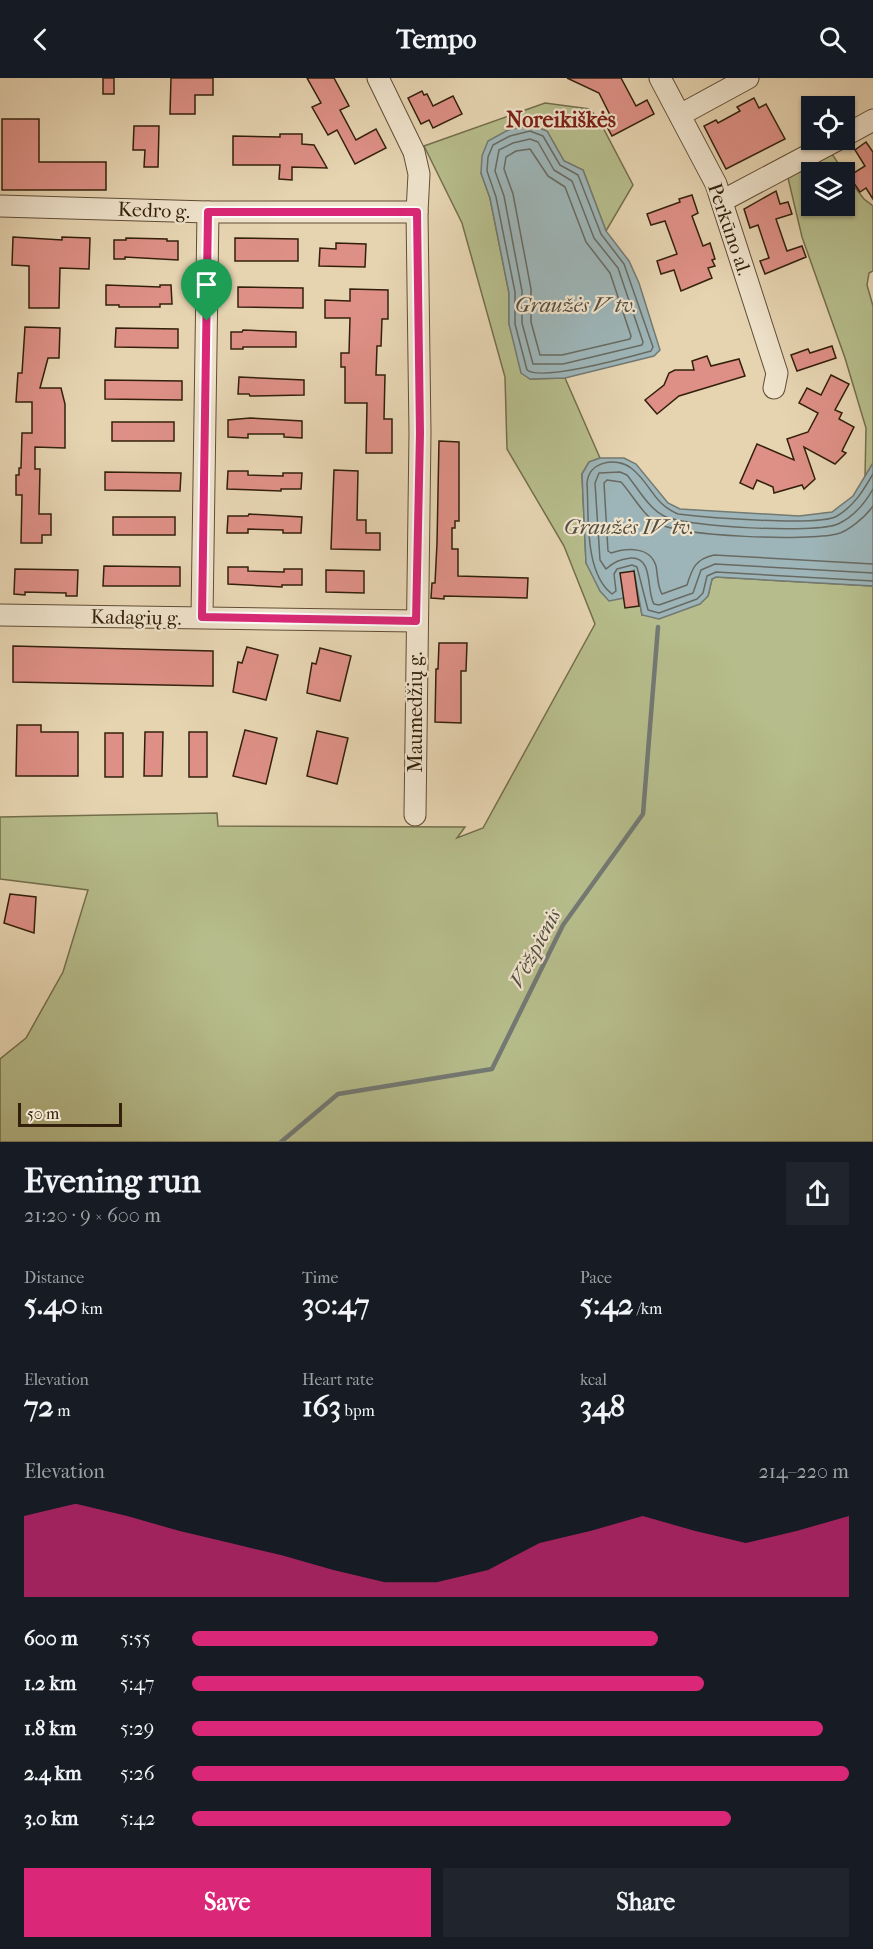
<!DOCTYPE html>
<html lang="en">
<head>
<meta charset="utf-8">
<style>
  body { margin:0; font-family:"IM FELL French Canon",serif; background:#20242c; color:#f1f3f6; height:100vh; display:flex; flex-direction:column; font-size:22px; white-space:nowrap }
  * { box-sizing:border-box; margin:0 }
  p { font-size:20px; color:#9ea1a6 }
  .icon { flex:none; width:33px; height:33px; fill:none; stroke:currentColor; stroke-width:2; stroke-linecap:round; stroke-linejoin:round }
  .map { position:relative; height:1064px; overflow:hidden }
  .side { display:flex; flex-direction:column; background:#171b24; flex:1 }
  .side>* { flex:none }
  .tools { position:absolute; left:801px; top:18px; display:grid; gap:12px }
  .tools a { display:grid; place-items:center; width:54px; height:54px; border-radius:0px; background:#171b24; box-shadow:0 2px 4px #0004; font-size:30px }
  .scale { position:absolute; left:18px; bottom:15px; width:104px; box-sizing:border-box; padding-left:6px; border:3px solid #33200c; border-top:0; font-size:16px; line-height:21px; white-space:nowrap; color:#33200c; -webkit-text-stroke:4px #efe3cc; paint-order:stroke }
  .pin { position:absolute; display:grid; place-items:center; width:51px; height:51px; color:#fff; margin:-62px -26px; border-radius:50% 50% 50% 0; rotate:-45deg; box-shadow:0 0 6px #0007 }
  .pin .icon { rotate:45deg }
  .round { display:grid; place-items:center; flex:none; width:63px; height:63px; border-radius:0px; background:#20242c }
  .summary { display:flex; align-items:center; justify-content:space-between; height:102px; padding:0 24px }
  h1 { font-size:33px; font-weight:700; line-height:45px }
  .figures { display:grid; grid-template-columns:repeat(3,1fr); gap:9px; height:102px; padding:6px 24px }
  .figures div { display:grid; align-content:center }
  .figures b { font-size:30px; font-weight:700 }
  .figures small { font-size:16px; font-weight:400 }
  .figures p { font-size:16px }
  .chart { height:168px; padding:12px 24px }
  .chart p { display:flex; justify-content:space-between }
  .chart svg { width:100%; height:108px; margin-top:6px; fill:#db2777; opacity:.7 }
  .cta { display:flex; gap:12px; margin-top:auto; padding:12px 24px }
  .cta a { flex:1; height:69px; border-radius:0px; background:#db2777; color:#fff; font-size:24px; font-weight:700; line-height:69px; text-align:center }
  .cta a+a { background:#20242c; color:#f1f3f6 }
  ul { padding:0 24px; list-style:none; font-size:20px }
  li { display:grid; grid-template-columns:96px 72px 1fr; align-items:center; height:45px }
  li i { height:15px; border-radius:8px; background:#db2777 }
  header { display:flex; justify-content:space-between; align-items:center; height:78px; padding:0 24px; background:#171b24; font-size:27px; font-weight:700 }
  .map>svg:first-child { display:block }
</style>
</head>
<body>
<header><svg class="icon" aria-label="back" viewBox="0 0 24 24"><path d="M15 5l-7 7 7 7"/></svg>Tempo<svg class="icon" aria-label="search" viewBox="0 0 24 24"><circle cx="10" cy="10" r="6"/><path d="M15 15l6 6"/></svg></header>
<div class="map">
<svg width="873" height="1064" viewBox="0 0 873 1064">
  <rect width="100%" height="100%" fill="#e6d4b1"/>
  <filter id="stains"><feTurbulence type="fractalNoise" baseFrequency=".00333" numOctaves="4"/><feColorMatrix values="0 0 0 0 .2 0 0 0 0 .09 0 0 0 0 .02 0 0 0 .5 -.17"/></filter>
  <radialGradient id="worn" r=".72"><stop offset=".6" stop-color="#630" stop-opacity="0"/><stop offset="1" stop-color="#630" stop-opacity=".3"/></radialGradient>
  <g fill="#b6bc8b" stroke="#746e4c" stroke-width="1.5">
    <polygon points="545,25 590,31 600,44 633,107 606,153 583,92 564,83 547,53 531,47 508,52 481,95 490,120 509,215 509,246 530,301 565,300 600,380 589,384 582,396 586,485 634,493 642,537 708,518 712,501 716,499 873,508 873,1064 0,1064 0,981 26,960 63,894 88,812 0,801 0,739 217,735 218,748 465,749 457,760 483,750 595,546 564,468 507,371 505,299 462,145 424,68"/>
    <polygon points="832,76 844,94 812,94 812,128 844,128 844,95 864,121 873,128 873,193 869,195 867,207 873,228 873,385 865,399 866,350 845,280 802,159 788,100"/>
  </g>
  <g fill="#9db5b8" stroke="#737973" stroke-width="1.5">
    <polygon points="531,47 547,53 564,83 583,92 606,153 629,183 639,205 660,272 654,278 565,300 530,301 521,295 509,246 509,215 490,120 481,95 482,78 488,63 508,52"/>
    <polygon points="600,380 624,380 636,386 668,425 680,431 799,438 832,434 853,418 873,385 873,508 716,499 712,501 708,518 700,526 659,541 642,537 634,493 624,520 609,523 600,513 586,485 582,396 589,384"/>
  </g>
  <g fill="none" stroke-linecap="round" stroke-linejoin="round">
    <g stroke="#686a62" stroke-width="1.5">
      <path d="M 530,53 L 543,58 L 560,87 L 578,97 L 601,156 L 624,186 L 653,269 L 651,273 C 629,279 542,304 527,292 L 515,246 L 515,214 L 496,119 L 487,93 L 488,79 L 493,67 L 510,58 Z"/>
      <polygon points="530,61 538,64 554,92 572,103 594,160 618,190 643,264 642,267 563,286 533,286 522,245 522,213 504,118 495,93 499,72 513,65"/>
      <polygon points="530,71 548,98 565,109 586,164 610,195 631,258 630,261 562,277 540,277 531,244 531,211 513,116 504,91 506,79 516,73"/>
      <path d="M 873,396 C 863,413 854,428 837,438 C 819,449 703,439 678,436 C 652,425 651,405 631,390 C 616,379 589,383 587,405 C 589,437 584,495 612,516 L 616,513 L 614,496 L 617,491 L 632,487 L 637,489 L 648,532 L 659,535 L 697,521 L 703,515 L 707,498 L 716,494 L 873,503"/>
      <path d="M 873,411 C 865,425 853,439 838,446 C 816,456 685,449 664,438 C 649,431 637,409 627,397 L 620,394 L 599,395 L 595,405 L 600,482 L 606,491 C 614,484 620,481 631,480 C 654,479 646,513 654,526 L 659,527 L 693,515 L 701,492 L 715,486 L 873,495"/>
      <path d="M 873,428 C 866,438 849,453 837,456 C 807,463 682,459 657,445 C 643,437 632,416 621,404 L 607,402 L 604,405 L 608,473 L 611,475 C 627,470 650,468 656,488 C 658,497 657,508 662,516 L 687,507 C 692,491 695,481 714,477 L 873,486"/>
    </g>
    <polyline stroke="#737973" stroke-width="4.5" points="281,1064 338,1016 492,991 563,847 643,736 658,549"/>
  </g>
  <g fill="#de9086" stroke="#33200c" stroke-width="1.5">
    <rect x="103" y="0" width="11" height="16"/>
    <polygon points="171,0 213,0 213,17 195,17 195,36 170,36"/>
    <polygon points="307,0 334,0 349,28 340,32 356,62 376,51 386,70 355,86 337,52 328,57 312,29 321,25"/>
    <polygon points="567,0 621,0 636,28 647,22 654,36 612,58 605,45 612,41 599,15"/>
    <polygon points="422,13 424,17 427,16 433,28 453,18 462,36 433,50 429,42 421,46 408,20"/>
    <polygon points="754,20 759,30 766,26 785,61 726,91 704,48 716,42 718,45 740,33 737,29"/>
    <polygon points="2,41 39,41 39,84 106,84 106,112 2,112"/>
    <polygon points="134,48 159,48 158,89 144,89 145,72 133,72"/>
    <polygon points="280,56 302,56 302,66 314,67 327,90 292,89 292,102 279,101 280,87 233,87 233,58 280,59"/>
    <polygon points="866,64 873,74 873,121 866,110 860,114 849,98 865,88 855,72"/>
    <polygon points="776,113 780,126 788,124 792,136 776,141 787,173 802,168 806,179 765,196 760,183 769,180 758,147 750,150 744,131"/>
    <polygon points="692,117 698,135 692,138 703,168 710,165 715,181 712,182 715,188 708,190 712,200 681,213 674,192 661,196 657,183 677,176 665,143 651,147 647,136 680,124 679,121"/>
    <polygon points="13,159 62,162 62,159 90,160 89,191 60,190 59,230 29,230 29,188 12,187"/>
    <polygon points="126,160 167,161 167,163 178,163 178,182 125,179 125,181 114,181 114,162 126,162"/>
    <polygon points="235,160 298,161 298,183 235,183"/>
    <polygon points="336,165 366,166 365,189 319,188 320,170 336,171"/>
    <polygon points="106,207 160,209 160,207 171,207 172,226 160,226 160,229 119,229 119,227 106,227"/>
    <polygon points="238,209 303,210 303,230 238,229"/>
    <polygon points="350,211 388,212 388,241 382,241 381,268 377,268 376,297 385,297 384,341 392,341 392,375 366,375 367,325 345,325 345,289 341,289 341,275 349,275 350,240 325,240 325,222 350,223"/>
    <polygon points="25,249 60,250 59,280 48,280 40,310 61,310 65,326 65,370 35,369 35,391 40,391 39,436 51,436 51,457 42,457 42,465 21,465 22,417 16,417 16,397 19,397 19,390 21,390 22,355 32,355 32,324 16,324 18,295 22,295"/>
    <polygon points="116,250 178,251 178,270 115,269"/>
    <polygon points="243,252 296,254 296,269 243,269 243,271 231,271 231,254 242,254"/>
    <polygon points="832,268 836,280 797,293 791,277 808,271 810,275"/>
    <polygon points="707,278 711,288 739,281 745,298 679,318 657,336 645,322 664,307 669,295 675,292 694,292 692,283"/>
    <polygon points="831,297 849,306 835,332 842,335 839,341 854,349 842,373 846,375 835,386 804,369 815,401 804,411 802,407 774,415 773,409 757,402 753,411 740,405 757,366 794,382 787,361 808,354 818,335 799,325 807,310 821,317"/>
    <polygon points="239,299 304,302 304,317 250,318 249,316 238,316"/>
    <polygon points="105,302 182,303 182,322 105,321"/>
    <polygon points="250,340 302,343 302,360 284,359 284,356 248,356 248,360 228,359 228,342"/>
    <rect x="112" y="344" width="62" height="19"/>
    <polygon points="439,363 459,364 459,443 455,443 455,450 452,450 452,471 458,471 458,498 528,500 527,520 444,518 444,521 431,520 432,505 435,505 437,465"/>
    <polygon points="334,392 358,393 357,442 366,442 366,455 380,455 380,472 331,471"/>
    <polygon points="228,393 248,393 248,397 283,398 283,395 302,395 301,411 281,411 281,413 227,411"/>
    <polygon points="105,394 181,395 180,413 105,412"/>
    <polygon points="249,436 302,439 301,455 283,455 283,452 248,451 248,455 227,455 228,438 248,438"/>
    <rect x="113" y="439" width="62" height="18"/>
    <polygon points="104,488 180,489 180,508 103,508"/>
    <polygon points="228,489 248,489 248,493 284,494 284,491 302,491 302,507 282,507 282,509 228,506"/>
    <polygon points="15,491 78,492 77,518 66,518 66,515 25,514 25,517 14,516"/>
    <polygon points="326,492 364,493 364,515 326,514"/>
    <polygon points="634,493 639,528 625,530 620,495"/>
    <polygon points="439,565 467,565 466,593 461,593 461,645 435,644 436,591 438,591"/>
    <polygon points="13,568 213,573 213,608 13,604"/>
    <polygon points="247,569 278,577 266,622 233,614 238,584 242,585"/>
    <polygon points="320,570 351,578 340,623 307,615 312,585 316,586"/>
    <polygon points="17,647 41,647 41,654 78,654 78,698 16,698"/>
    <polygon points="245,652 277,660 266,706 233,698"/>
    <polygon points="317,653 348,660 337,706 307,698"/>
    <polygon points="145,654 163,654 162,698 144,698"/>
    <rect x="189" y="654" width="18" height="45"/>
    <rect x="105" y="655" width="18" height="44"/>
    <polygon points="10,816 36,819 34,855 4,845"/>
  </g>
  <g fill="none" stroke-linecap="round" stroke-linejoin="round">
    <g stroke="#604d35" stroke-width="23">
      <g id="minor">
        <polyline points="378,0 414,74 419,96 417,134 420,355 415,737"/>
        <polyline points="660,0 716,106 777,295 774,310"/>
        <polyline points="680,37 748,0"/>
        <polyline points="844,58 873,42"/>
        <polyline points="722,123 837,62"/>
        <polyline points="0,128 208,134 417,134"/>
        <polyline points="0,537 416,543"/>
        <polyline points="202,539 208,134"/>
      </g>
    </g>
    <use href="#minor" stroke="#efe3cc" stroke-width="21"/>
  </g>
  <g fill="none" stroke-linecap="round" stroke-linejoin="round">
    <g stroke="#fff" stroke-width="12">
      <polygon id="route" points="208,134 417,134 420,355 416,543 202,539"/>
    </g>
    <use href="#route" stroke="#db2777" stroke-width="8"/>
  </g>
  <g text-anchor="middle" stroke-width="4.5" stroke-linejoin="round" paint-order="stroke">
    <g font-size="20" fill="#33200c" stroke="#efe3cc">
      <text transform="translate(154 132) rotate(2)" y="7">Kedro g.</text>
      <text transform="translate(730 151) rotate(71)" y="7">Perkūno al.</text>
      <text transform="translate(136 539) rotate(1)" y="7">Kadagių g.</text>
      <text transform="translate(415 634) rotate(-90)" y="7">Maumedžių g.</text>
    </g>
    <g font-size="21" font-style="italic" fill="#534d40" stroke="#efe3cc">
      <text x="576" y="234">Graužės V tv.</text>
      <text x="629" y="456">Graužės IV tv.</text>
      <text transform="translate(535 870) rotate(-62)" y="7">Vėžpienis</text>
    </g>
    <g font-size="22" font-weight="bold" fill="#7a1f14" stroke="#efe3cc">
      <text x="561" y="49">Noreikiškės</text>
    </g>
  </g>
  <rect width="100%" height="100%" filter="url(#stains)"/>
  <rect width="100%" height="100%" fill="url(#worn)"/>
</svg>
<div class="tools">
<a><svg class="icon" aria-label="locate" viewBox="0 0 24 24"><circle cx="12" cy="12" r="6"/><path d="M12 2v4M12 18v4M2 12h4M18 12h4"/></svg></a>
<a><svg class="icon" aria-label="layers" viewBox="0 0 24 24"><path d="M12 4l9 5-9 5-9-5zM3 14l9 5 9-5"/></svg></a>
</div>
<div class="scale">50 m</div>
<div class="pin" style="left:207px;top:243px;background:#1e9e55"><svg class="icon" aria-label="arrive" viewBox="0 0 24 24"><path d="M6 21V4h12l-3 4 3 4H6"/></svg></div>
</div>
<section class="side">
<div class="summary"><div><h1>Evening run</h1><p>21:20 · 9 × 600 m</p></div><a class="round"><svg class="icon" aria-label="share" viewBox="0 0 24 24"><path d="M12 15V3M7 8l5-5 5 5M5 13v7h14v-7"/></svg></a></div>
<div class="figures">
<div><p>Distance</p><b>5.40<small> km</small></b></div>
<div><p>Time</p><b>30:47</b></div>
<div><p>Pace</p><b>5:42<small> /km</small></b></div>
</div>
<div class="figures">
<div><p>Elevation</p><b>72<small> m</small></b></div>
<div><p>Heart rate</p><b>163<small> bpm</small></b></div>
<div><p>kcal</p><b>348</b></div>
</div>
<div class="chart"><p><span>Elevation</span>214–220 m</p>
<svg viewBox="0 0 160 44" preserveAspectRatio="none"><path d="M0 44V11L10 6L20 11L30 17L40 22L50 27L60 33L70 38L80 38L90 33L100 22L110 17L120 11L130 17L140 22L150 17L160 11V44z"/></svg>
</div>
<ul>
<li><b>600 m</b>5:55<i style="width:71%"></i></li>
<li><b>1.2 km</b>5:47<i style="width:78%"></i></li>
<li><b>1.8 km</b>5:29<i style="width:96%"></i></li>
<li><b>2.4 km</b>5:26<i style="width:100%"></i></li>
<li><b>3.0 km</b>5:42<i style="width:82%"></i></li>
</ul>
<div class="cta"><a>Save</a><a>Share</a></div>
</section>
</body>
</html>
